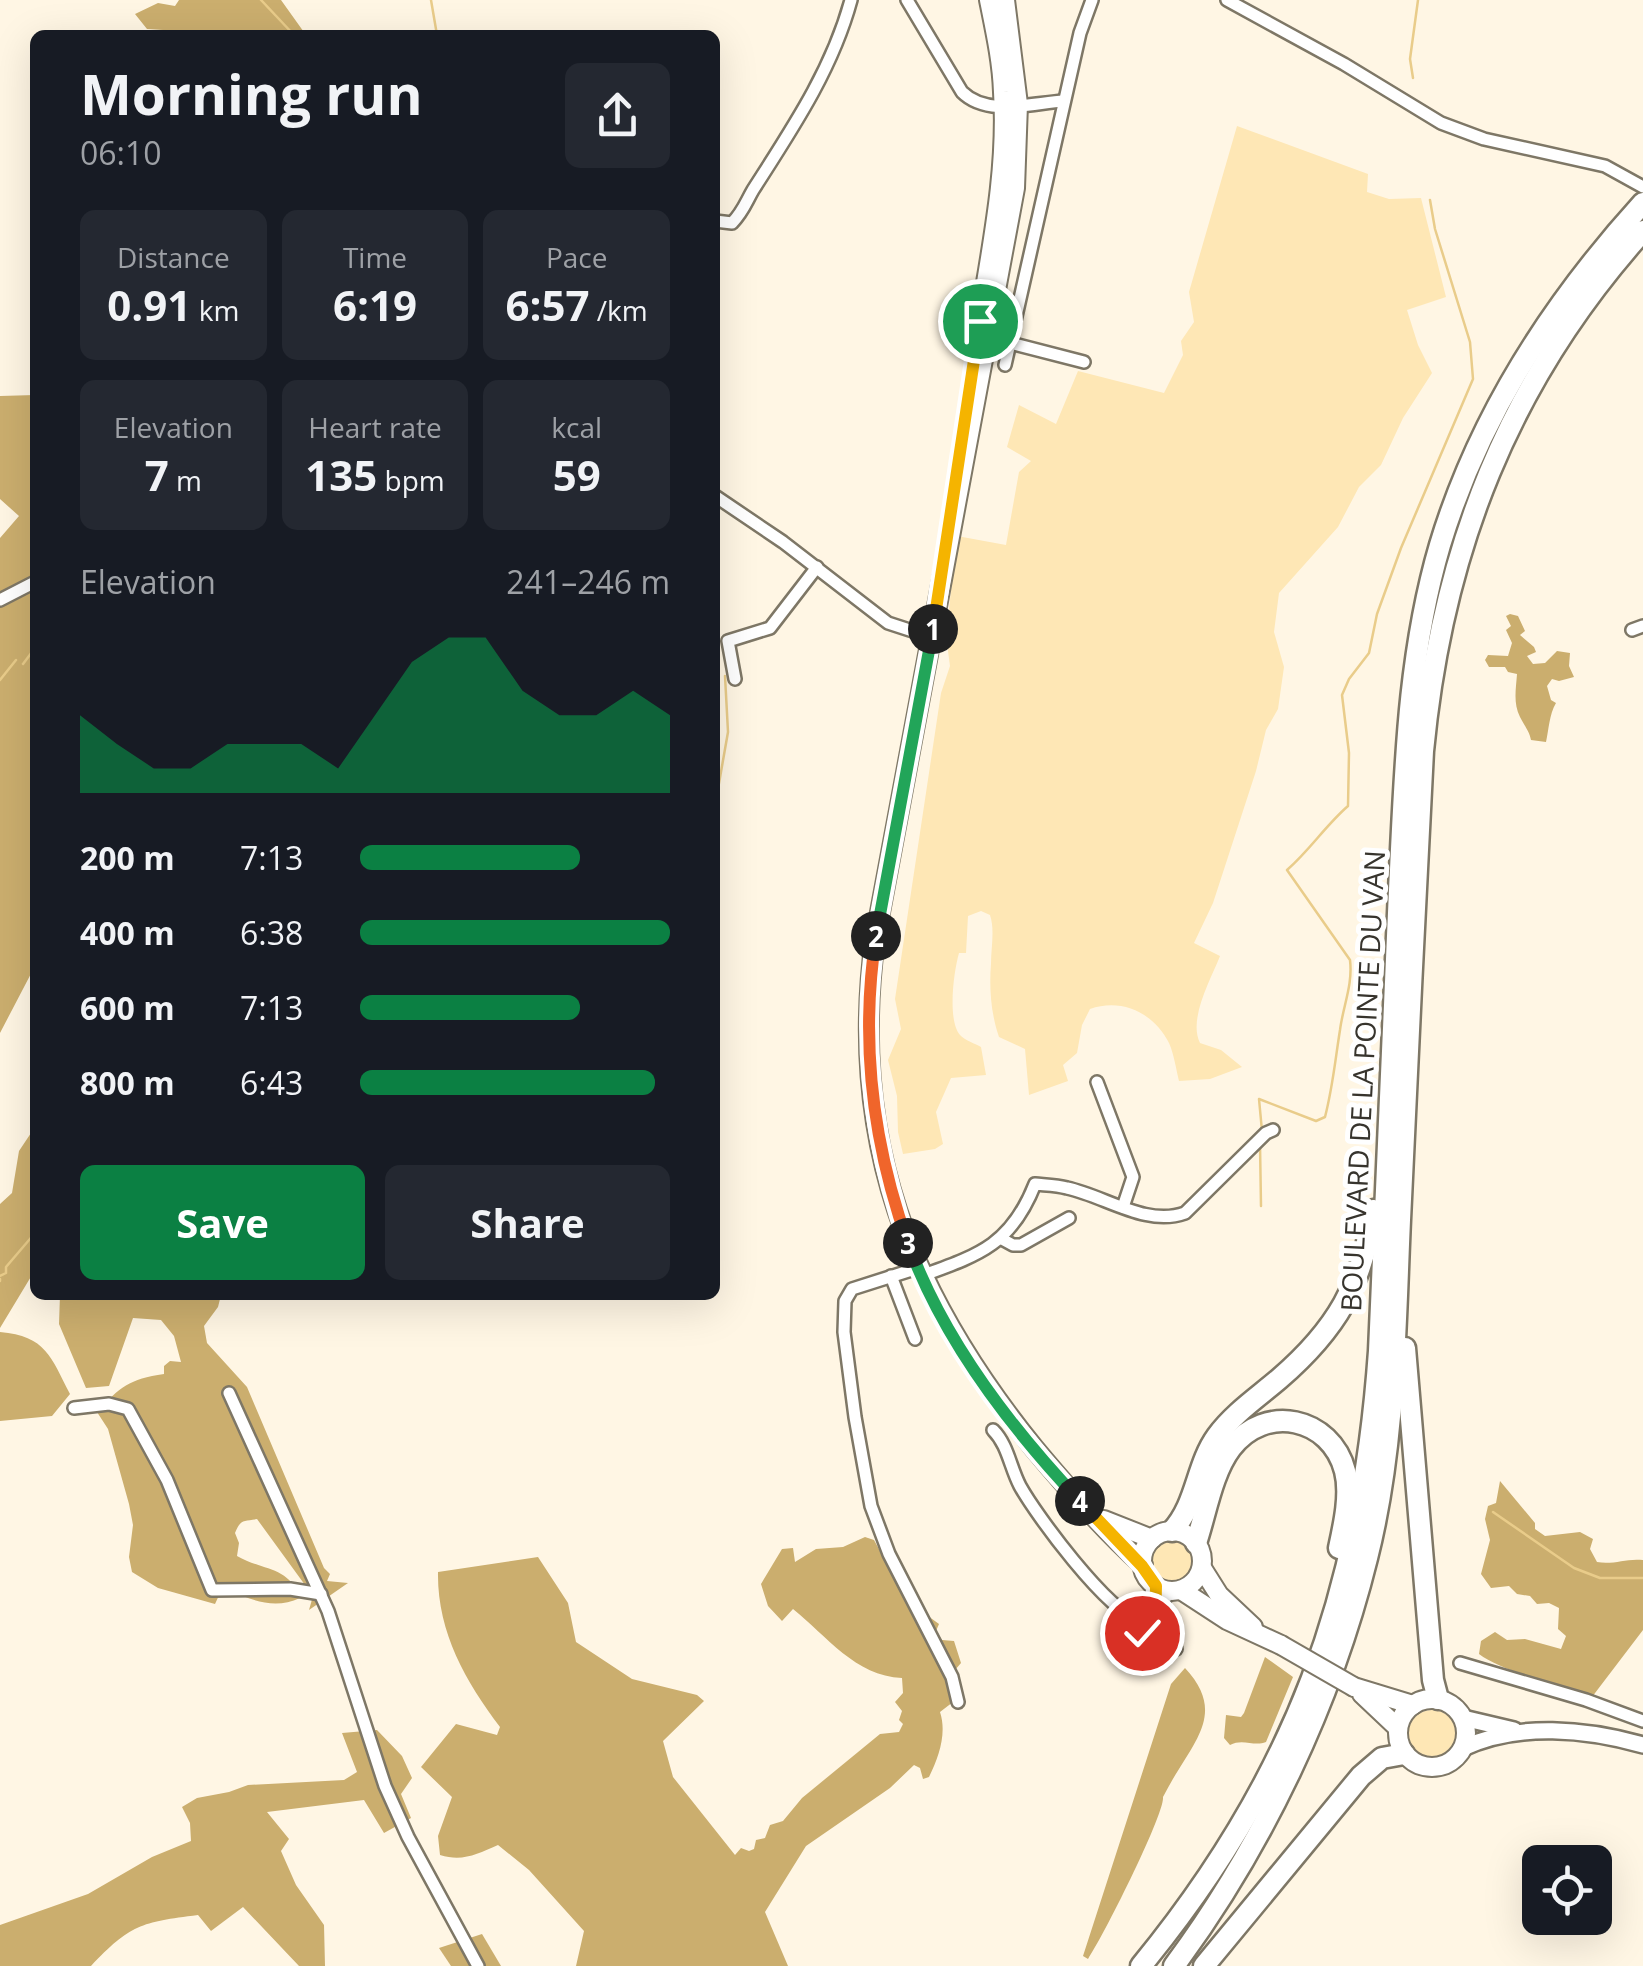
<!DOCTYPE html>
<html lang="en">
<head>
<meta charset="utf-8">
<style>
  body { margin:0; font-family:"Open Sans",sans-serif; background:#242831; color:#f1f3f6; height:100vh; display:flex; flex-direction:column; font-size:38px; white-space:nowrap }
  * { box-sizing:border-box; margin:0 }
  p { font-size:32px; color:#9ea1a6 }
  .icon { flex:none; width:55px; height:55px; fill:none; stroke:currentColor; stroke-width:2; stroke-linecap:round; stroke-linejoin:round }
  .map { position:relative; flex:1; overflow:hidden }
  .side { position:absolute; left:30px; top:30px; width:690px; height:1270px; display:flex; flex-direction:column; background:#171b24; border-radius:15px; box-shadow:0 10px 40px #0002 }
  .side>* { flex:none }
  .buttons { position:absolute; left:1522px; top:1845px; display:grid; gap:20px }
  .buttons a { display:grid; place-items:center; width:90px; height:90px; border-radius:15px; background:#171b24; box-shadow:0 10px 40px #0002; font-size:50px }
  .pin { position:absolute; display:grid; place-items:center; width:85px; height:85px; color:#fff; margin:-42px; border:5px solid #fff; border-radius:50%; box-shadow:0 2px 10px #0007 }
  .km { position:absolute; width:50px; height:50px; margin:-25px; border-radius:50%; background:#222; color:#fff; font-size:28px; line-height:50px; text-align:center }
  .round { display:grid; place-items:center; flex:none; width:105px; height:105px; border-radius:15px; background:#242831 }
  .summary { display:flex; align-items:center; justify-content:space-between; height:170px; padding:0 50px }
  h1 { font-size:55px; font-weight:700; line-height:75px }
  .metrics { display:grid; grid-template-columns:repeat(3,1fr); gap:15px; height:170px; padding:10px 50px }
  .metrics div { display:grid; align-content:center; border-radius:15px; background:#242831; text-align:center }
  .metrics b { font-size:42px; font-weight:700 }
  .metrics small { font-size:28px; font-weight:400 }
  .metrics p { font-size:28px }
  .chart { height:280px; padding:20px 50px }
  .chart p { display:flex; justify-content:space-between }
  .chart svg { width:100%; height:180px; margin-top:10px; fill:#0b8043; opacity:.7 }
  .button { display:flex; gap:20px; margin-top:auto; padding:20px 50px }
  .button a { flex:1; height:115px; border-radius:15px; background:#0b8043; color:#fff; font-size:40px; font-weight:700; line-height:115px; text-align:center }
  .button a+a { background:#242831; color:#f1f3f6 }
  ul { padding:0 50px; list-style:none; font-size:32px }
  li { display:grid; grid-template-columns:160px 120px 1fr; align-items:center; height:75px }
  li i { height:25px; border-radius:12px; background:#0b8043 }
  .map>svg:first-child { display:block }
</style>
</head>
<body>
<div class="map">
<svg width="1643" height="1966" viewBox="0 0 1643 1966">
  <rect width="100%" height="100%" fill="#fff6e4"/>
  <g fill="#fee7b5">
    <path d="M 1237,126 L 1368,174 L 1367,192 L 1389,199 L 1421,198 L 1446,297 L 1407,310 L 1418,345 L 1432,373 L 1403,418 L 1381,465 L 1359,487 L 1338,527 L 1279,593 L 1274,632 L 1284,667 L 1278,709 L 1266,730 L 1256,771 L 1213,903 L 1194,943 L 1220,956 C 1211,979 1188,1019 1200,1043 L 1221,1050 L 1242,1067 L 1210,1079 L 1179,1081 C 1176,1069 1174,1054 1169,1043 C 1153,1012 1121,998 1090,1009 L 1082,1025 L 1077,1053 L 1063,1065 L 1068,1081 L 1029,1095 L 1025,1049 L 999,1037 C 991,1014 989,988 991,964 C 991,948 995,930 990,915 L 981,911 L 968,916 L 966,953 L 959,953 C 954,970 947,1020 960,1035 C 964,1040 976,1044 981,1047 L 986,1075 L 951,1078 L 936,1112 L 943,1144 L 935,1149 L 903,1154 L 898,1132 L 897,1096 L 888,1060 L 901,1029 L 895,999 L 941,693 L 950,666 L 946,636 L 957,536 L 1006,545 L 1019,472 L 1031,461 L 1007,447 L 1019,405 L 1056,424 L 1078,371 L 1164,393 L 1183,355 L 1181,341 L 1194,322 L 1189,292 Z"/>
    <circle cx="1172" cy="1561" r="21"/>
    <circle cx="1432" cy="1734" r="24"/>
  </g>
  <g fill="#cbae6e">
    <polygon points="179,0 281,0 306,35 163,35 163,30 147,29 135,14 158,3 175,6"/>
    <polygon points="35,395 35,966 0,1033 0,538 19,516 0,499 0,396"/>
    <path d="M 1510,614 L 1518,616 L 1525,631 L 1520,635 L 1534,647 L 1536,652 L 1527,656 L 1533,664 L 1545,663 L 1557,651 L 1570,653 L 1569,666 L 1574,677 L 1559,681 L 1552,679 L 1547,686 L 1551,700 L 1556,703 C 1549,715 1549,729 1546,742 L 1531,740 C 1529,730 1525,727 1520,717 C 1513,703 1516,689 1517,674 L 1508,672 L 1505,667 L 1489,667 L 1485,660 L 1488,655 L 1508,656 L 1512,643 L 1506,630 L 1511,626 L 1506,616 Z"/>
    <polygon points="31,1133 35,1133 35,1270 0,1328 0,1204 12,1193 19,1151"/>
    <path d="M 60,1295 L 221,1295 L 218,1307 L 204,1326 L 207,1343 L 247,1387 L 324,1568 L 330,1574 L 327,1581 L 348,1583 L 309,1610 L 313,1596 L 257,1519 C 244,1522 241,1518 235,1533 L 239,1543 L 237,1556 C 263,1571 289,1566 300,1598 C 274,1610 251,1600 227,1589 L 221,1591 L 215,1604 L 158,1588 L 132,1572 L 129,1557 L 133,1525 L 129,1504 L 108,1429 L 97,1412 C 120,1387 129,1379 164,1374 L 164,1366 L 170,1361 L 181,1362 L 174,1336 L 161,1320 L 133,1318 L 109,1386 L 86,1388 L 59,1324 Z"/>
    <path d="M 0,1332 C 46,1336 51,1357 70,1394 L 52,1416 L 0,1421 Z"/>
    <path d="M 1500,1481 L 1535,1523 L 1535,1529 L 1545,1536 L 1580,1532 L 1593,1539 L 1590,1549 L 1597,1562 C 1614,1565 1626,1558 1643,1560 L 1643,1630 L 1592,1697 C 1561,1684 1502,1672 1479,1654 L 1481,1641 L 1495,1632 L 1507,1640 L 1525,1639 L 1561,1649 L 1566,1636 L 1558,1629 L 1559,1608 L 1549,1603 L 1537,1604 L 1530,1596 L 1517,1594 L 1509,1586 L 1491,1588 L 1481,1574 L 1490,1540 L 1485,1519 L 1488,1506 L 1496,1503 Z"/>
    <path d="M 865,1537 L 874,1540 L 908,1602 L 919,1604 L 928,1616 L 939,1624 L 936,1631 L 942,1640 L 954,1641 L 961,1663 L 955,1670 L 953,1702 L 940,1712 C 947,1733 939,1757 929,1777 L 923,1779 L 920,1768 L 914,1765 L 890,1788 L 806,1846 L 765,1912 L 788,1966 L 576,1966 L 584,1931 L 529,1870 L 498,1845 C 477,1854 463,1862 440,1855 L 438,1836 L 452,1797 L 421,1767 L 456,1724 L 497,1735 L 500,1727 C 465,1681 437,1631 438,1572 L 538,1557 L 568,1603 L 576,1642 L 632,1679 L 697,1695 L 704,1701 L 663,1741 L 673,1777 L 735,1855 L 741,1848 L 749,1851 L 754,1849 L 756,1840 L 765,1838 L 770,1825 L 783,1821 L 802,1798 L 880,1734 L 899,1732 L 903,1724 L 899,1720 L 902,1711 L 895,1702 L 903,1693 L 902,1678 C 855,1676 827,1636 793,1609 L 782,1621 L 768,1606 L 761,1584 L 782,1549 L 793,1548 L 795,1562 L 816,1549 L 843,1547 Z"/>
    <path d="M 1265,1657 L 1293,1677 L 1266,1742 C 1254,1747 1243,1738 1230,1745 L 1224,1738 L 1226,1715 L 1241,1717 L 1244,1713 Z"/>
    <path d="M 1185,1668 C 1221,1707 1202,1732 1179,1769 C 1173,1778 1168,1788 1163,1797 C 1165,1814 1102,1939 1088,1959 L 1083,1956 L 1171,1684 Z"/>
    <path d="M 377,1730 L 402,1756 L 412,1778 L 401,1794 L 411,1818 L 384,1833 L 364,1800 L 267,1812 L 289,1839 L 281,1851 L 296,1885 L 324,1925 L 325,1966 L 299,1966 L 243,1907 L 211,1931 L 198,1915 C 141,1922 130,1925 91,1966 L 0,1966 L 0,1925 L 88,1894 L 152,1857 L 191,1841 L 190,1823 L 182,1807 L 197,1798 L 229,1792 L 248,1785 L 344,1780 L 357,1772 L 342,1733 Z"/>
    <polygon points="482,1934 501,1966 451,1966 439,1948"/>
  </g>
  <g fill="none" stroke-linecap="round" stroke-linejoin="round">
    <g stroke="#e9cc8a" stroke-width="2.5">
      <polyline points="261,0 294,35"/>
      <polyline points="431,0 437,35"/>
      <polyline points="1413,78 1410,59 1418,0"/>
      <polyline points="23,664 35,648"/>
      <polyline points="0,680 16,660"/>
      <polyline points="715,806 728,732 725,676"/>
      <path d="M 1262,1131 L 1259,1099 L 1316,1121 L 1325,1117 C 1333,1086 1335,1061 1340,1030 C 1343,1006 1353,985 1350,960 L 1287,870 C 1310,850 1325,826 1348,806 L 1349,753 L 1342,695 L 1349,679 L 1369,653 L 1377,614 L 1401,548 L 1473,379 L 1470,342 L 1435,229 L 1430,200"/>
      <polyline points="1260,1144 1261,1206"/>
      <polyline points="0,1276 6,1273 6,1267 35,1233"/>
      <polyline points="0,1279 0,1281"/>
      <polyline points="1493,1512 1574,1568 1600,1578 1643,1578"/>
    </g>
    <g stroke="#7e7766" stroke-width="16">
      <g id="street">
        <path d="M 907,0 L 962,92 C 987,117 1032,103 1064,101"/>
        <polyline points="1227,0 1344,64 1441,123 1484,139 1605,166 1643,187"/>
        <path d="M 715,221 L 732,223 C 743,212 746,202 753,190 C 792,129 832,70 851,0"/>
        <polyline points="1010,343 1084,362"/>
        <polyline points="1005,365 1080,33 1092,0"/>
        <polyline points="715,496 783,542 888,623 931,637"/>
        <polyline points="0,600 35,582"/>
        <polyline points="1632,630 1643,626"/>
        <polyline points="735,679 728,641 770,628 817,567"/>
        <polyline points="1097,1082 1133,1177 1123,1207"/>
        <polyline points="1002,1239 1013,1245 1021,1245 1069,1218"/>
        <polyline points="918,1268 852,1289 845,1301 844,1332 855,1417 871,1506 889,1554 952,1677 958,1702"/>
        <polyline points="891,1276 915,1339"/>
        <path d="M 921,1276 C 979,1255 1011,1245 1035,1184 C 1045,1185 1057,1185 1067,1188 C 1105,1196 1146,1227 1185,1213 L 1266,1133 L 1273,1130"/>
        <polyline points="229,1393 328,1611 385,1786 408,1837 478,1966"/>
        <polyline points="74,1408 109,1404 128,1409 167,1480 212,1590 290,1589 321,1594"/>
        <path d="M 993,1430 C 1008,1445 1010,1467 1020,1486 C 1036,1515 1107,1611 1139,1620 C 1143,1621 1150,1620 1154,1619"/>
        <polyline points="1159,1611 1169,1591"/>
        <polyline points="1155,1622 1156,1586"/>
        <polyline points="1155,1626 1176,1649"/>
        <polyline points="1460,1663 1586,1700 1643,1721"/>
      </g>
    </g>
    <g stroke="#7e7766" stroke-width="20">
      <g id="secondary">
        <polyline points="1463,1718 1514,1730"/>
        <path d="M 1463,1748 C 1518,1722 1587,1729 1643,1745"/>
      </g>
    </g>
    <g stroke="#7e7766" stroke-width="22">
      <g id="primary">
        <path d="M 1005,0 L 1018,104 L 1015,188 L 875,939 C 848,1141 909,1293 1034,1448 C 1068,1489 1103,1529 1143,1565"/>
        <path d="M 979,325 C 991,249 1008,170 1003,92 C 1002,61 995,30 989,0"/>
        <polyline points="1104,1520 1152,1539"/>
        <circle cx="1172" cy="1561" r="30"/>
        <polyline points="1202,1568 1219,1595 1253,1627"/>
        <polyline points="1181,1590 1227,1620 1281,1645"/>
        <polyline points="1354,1687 1413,1705"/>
        <polyline points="1362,1694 1398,1728"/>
        <circle cx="1432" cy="1733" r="34"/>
      </g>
    </g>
    <g stroke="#7e7766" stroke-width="25">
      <g id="highway">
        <polyline points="1405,1348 1433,1680 1438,1699"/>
        <path d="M 1172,1531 C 1197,1504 1196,1465 1217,1436 C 1234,1413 1258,1397 1279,1379 C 1336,1330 1363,1284 1373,1210"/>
        <path d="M 1196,1543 C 1206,1513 1212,1473 1231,1448 C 1265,1403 1331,1417 1345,1471 C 1351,1494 1344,1525 1339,1548"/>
        <path d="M 1141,1966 C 1296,1777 1362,1594 1379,1351 C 1385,1197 1391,1043 1399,890 C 1405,774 1407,657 1440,545 C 1479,416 1553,302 1643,203"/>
        <path d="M 1174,1966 C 1263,1846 1331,1703 1367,1558 C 1395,1448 1395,1332 1400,1220 C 1408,1064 1414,907 1423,751 C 1442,552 1508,381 1643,231"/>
        <polyline points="1204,1966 1361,1776 1382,1758 1404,1754"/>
      </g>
    </g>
    <use href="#street" stroke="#fff" stroke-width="11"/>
    <use href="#secondary" stroke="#fff" stroke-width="15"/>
    <use href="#primary" stroke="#fff" stroke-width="18"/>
    <use href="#highway" stroke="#fff" stroke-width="20"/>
    <g stroke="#7e7766" stroke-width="22" stroke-linecap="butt">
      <polyline id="primary-bridge" points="1281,1645 1354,1687"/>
    </g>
    <use href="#primary-bridge" stroke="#fff" stroke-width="18"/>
  </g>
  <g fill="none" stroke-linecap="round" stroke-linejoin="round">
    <g stroke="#fff" stroke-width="20">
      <polyline id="split-1" points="933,629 980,321"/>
    </g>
    <g stroke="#fff" stroke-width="20">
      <polyline id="split-2" points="876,936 933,629"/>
    </g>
    <g stroke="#fff" stroke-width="20">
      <path id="split-3" d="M 876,936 C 860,1040 873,1145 908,1243"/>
    </g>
    <g stroke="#fff" stroke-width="20">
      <path id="split-4" d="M 908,1243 C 943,1340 1010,1427 1080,1501"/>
    </g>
    <g stroke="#fff" stroke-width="20">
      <polyline id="split-5" points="1080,1501 1142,1566 1156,1586 1155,1626 1142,1633"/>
    </g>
    <use href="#split-1" stroke="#f5b400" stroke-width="12"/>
    <use href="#split-2" stroke="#22a559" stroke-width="12"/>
    <use href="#split-3" stroke="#f0652b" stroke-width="12"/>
    <use href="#split-4" stroke="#22a559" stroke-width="12"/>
    <use href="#split-5" stroke="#f5b400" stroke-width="12"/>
  </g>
  <g text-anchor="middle" stroke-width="10" stroke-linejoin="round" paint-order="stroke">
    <g font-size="28" fill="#37342d" stroke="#fff">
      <text transform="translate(1363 1081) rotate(-87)" y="10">BOULEVARD DE LA POINTE DU VAN</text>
    </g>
  </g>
</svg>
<div class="buttons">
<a><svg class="icon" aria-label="locate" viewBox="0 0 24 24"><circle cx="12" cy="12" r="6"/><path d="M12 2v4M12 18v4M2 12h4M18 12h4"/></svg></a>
</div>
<div class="pin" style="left:980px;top:321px;background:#1e9e55"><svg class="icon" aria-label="arrive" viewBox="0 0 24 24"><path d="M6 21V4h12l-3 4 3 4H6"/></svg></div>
<div class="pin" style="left:1142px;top:1633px;background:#d93025"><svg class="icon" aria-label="check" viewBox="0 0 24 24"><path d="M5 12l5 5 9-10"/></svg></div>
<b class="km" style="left:933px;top:629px">1</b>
<b class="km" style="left:876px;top:936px">2</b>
<b class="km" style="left:908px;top:1243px">3</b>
<b class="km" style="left:1080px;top:1501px">4</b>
<section class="side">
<div class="summary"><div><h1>Morning run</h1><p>06:10</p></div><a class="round"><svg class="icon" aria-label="share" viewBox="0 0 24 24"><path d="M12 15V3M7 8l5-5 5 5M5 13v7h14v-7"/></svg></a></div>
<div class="metrics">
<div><p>Distance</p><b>0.91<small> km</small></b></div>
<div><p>Time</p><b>6:19</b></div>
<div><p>Pace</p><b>6:57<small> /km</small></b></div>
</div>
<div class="metrics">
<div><p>Elevation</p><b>7<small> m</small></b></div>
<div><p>Heart rate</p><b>135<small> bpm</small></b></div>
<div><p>kcal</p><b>59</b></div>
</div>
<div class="chart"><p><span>Elevation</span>241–246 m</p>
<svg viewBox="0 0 160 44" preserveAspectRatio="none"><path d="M0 44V25L10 32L20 38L30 38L40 32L50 32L60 32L70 38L80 25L90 12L100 6L110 6L120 19L130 25L140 25L150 19L160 25V44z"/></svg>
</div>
<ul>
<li><b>200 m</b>7:13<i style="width:71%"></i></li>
<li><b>400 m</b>6:38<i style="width:100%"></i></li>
<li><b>600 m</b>7:13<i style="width:71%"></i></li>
<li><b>800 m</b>6:43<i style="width:95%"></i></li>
</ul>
<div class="button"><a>Save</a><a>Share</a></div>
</section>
</div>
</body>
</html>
